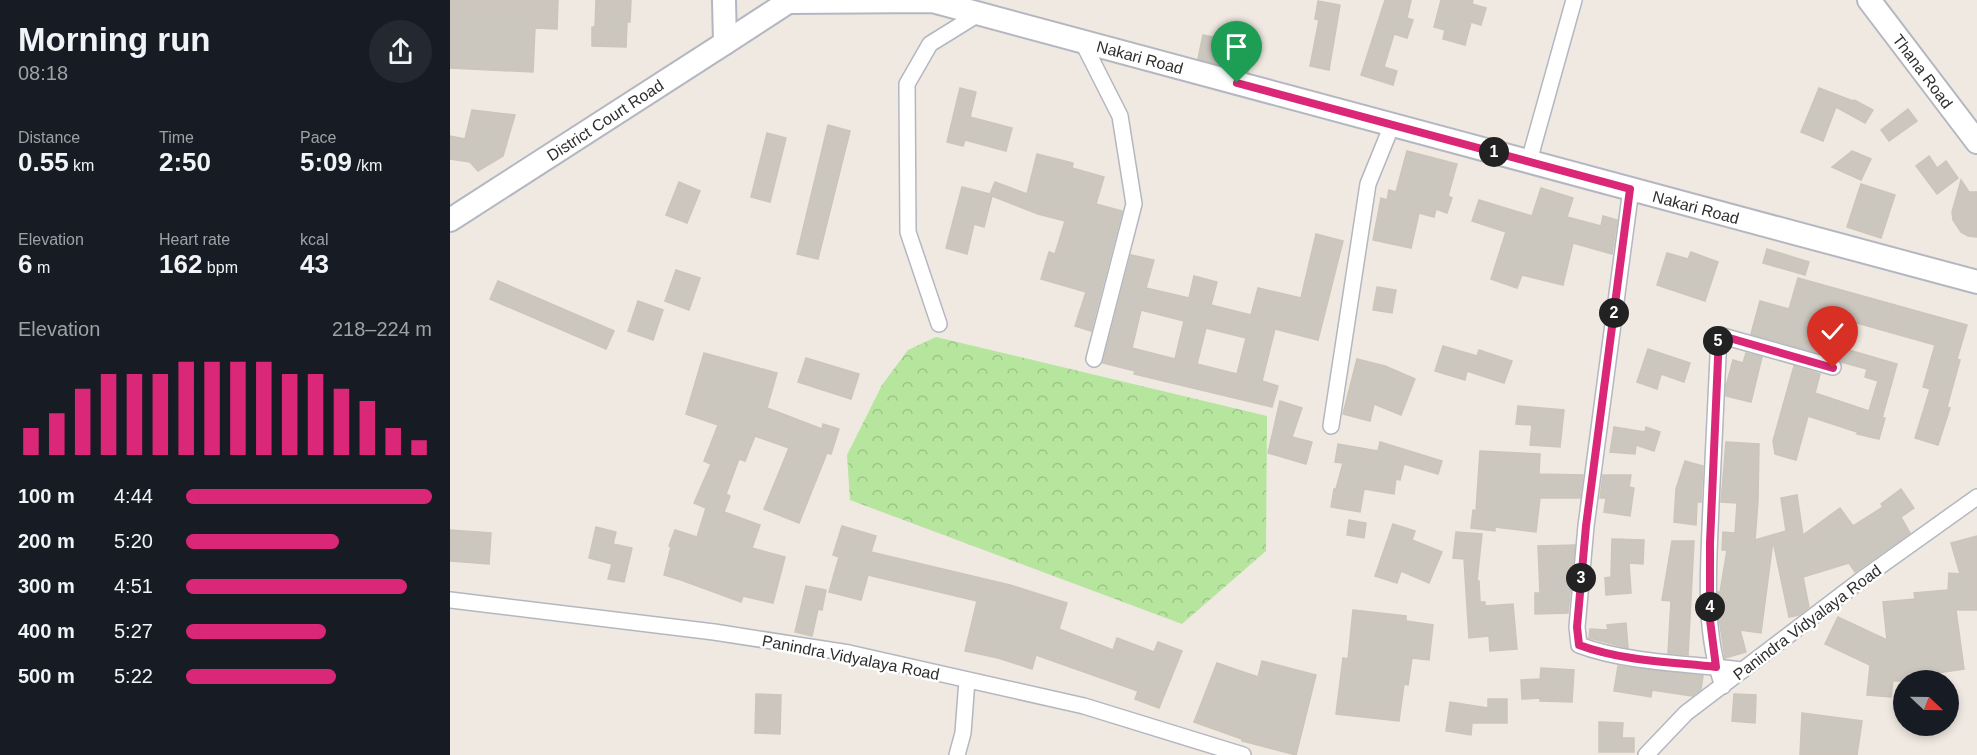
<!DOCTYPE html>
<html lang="en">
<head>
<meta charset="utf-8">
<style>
  body { margin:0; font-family:Arial,sans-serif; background:#242831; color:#f1f3f6; height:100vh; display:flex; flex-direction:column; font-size:22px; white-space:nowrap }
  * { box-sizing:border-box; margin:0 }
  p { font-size:20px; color:#9ea1a6 }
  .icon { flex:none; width:33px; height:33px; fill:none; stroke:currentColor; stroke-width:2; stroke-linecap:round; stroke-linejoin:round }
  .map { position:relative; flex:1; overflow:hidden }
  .panel { display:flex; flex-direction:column; background:#171b24; width:450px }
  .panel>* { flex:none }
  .needle { width:39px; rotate:112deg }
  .buttons { position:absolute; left:1443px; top:670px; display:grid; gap:12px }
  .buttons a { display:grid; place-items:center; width:66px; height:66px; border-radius:50%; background:#171b24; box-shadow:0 3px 9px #0003; font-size:30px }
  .pin { position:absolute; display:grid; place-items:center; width:51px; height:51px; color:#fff; margin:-62px -26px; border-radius:50% 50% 50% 0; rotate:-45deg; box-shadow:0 0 6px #0007 }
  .pin .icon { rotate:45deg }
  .km { position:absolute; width:30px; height:30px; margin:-15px; border-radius:50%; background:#222; color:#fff; font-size:16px; line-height:30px; text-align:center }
  .round { display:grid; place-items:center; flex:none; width:63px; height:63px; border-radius:32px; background:#242831 }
  .headline { display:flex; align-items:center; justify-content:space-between; height:102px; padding:0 18px }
  h1 { font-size:33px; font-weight:800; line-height:45px }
  .figures { display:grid; grid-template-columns:repeat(3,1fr); gap:9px; height:102px; padding:6px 18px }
  .figures div { display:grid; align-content:center }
  .figures b { font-size:26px; font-weight:800 }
  .figures small { font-size:16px; font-weight:400 }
  .figures p { font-size:16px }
  .chart { height:168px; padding:12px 18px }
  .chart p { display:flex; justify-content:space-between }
  .chart svg { width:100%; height:108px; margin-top:6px; stroke:#db2777; stroke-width:6 }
  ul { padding:0 18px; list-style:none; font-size:20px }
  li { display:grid; grid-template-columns:96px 72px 1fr; align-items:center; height:45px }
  li i { height:15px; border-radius:8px; background:#db2777 }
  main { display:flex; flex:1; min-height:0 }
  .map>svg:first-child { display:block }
</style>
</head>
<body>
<main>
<section class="panel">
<div class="headline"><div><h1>Morning run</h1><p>08:18</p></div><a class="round"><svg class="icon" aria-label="share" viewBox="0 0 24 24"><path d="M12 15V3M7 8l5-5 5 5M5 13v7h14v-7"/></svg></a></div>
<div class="figures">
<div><p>Distance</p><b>0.55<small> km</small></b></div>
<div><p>Time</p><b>2:50</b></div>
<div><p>Pace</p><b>5:09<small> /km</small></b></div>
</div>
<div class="figures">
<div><p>Elevation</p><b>6<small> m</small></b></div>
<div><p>Heart rate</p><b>162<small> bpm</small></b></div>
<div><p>kcal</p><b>43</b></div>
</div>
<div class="chart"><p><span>Elevation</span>218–224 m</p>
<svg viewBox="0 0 160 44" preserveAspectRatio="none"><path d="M5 44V33M15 44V27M25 44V17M35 44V11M45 44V11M55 44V11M65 44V6M75 44V6M85 44V6M95 44V6M105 44V11M115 44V11M125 44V17M135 44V22M145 44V33M155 44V38"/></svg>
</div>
<ul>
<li><b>100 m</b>4:44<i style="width:100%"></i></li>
<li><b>200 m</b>5:20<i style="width:62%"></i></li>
<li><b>300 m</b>4:51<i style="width:90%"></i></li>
<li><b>400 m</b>5:27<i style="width:57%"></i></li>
<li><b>500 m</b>5:22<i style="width:61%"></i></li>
</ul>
</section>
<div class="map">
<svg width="1527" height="755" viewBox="0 0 1527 755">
  <defs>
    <pattern id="forest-crowns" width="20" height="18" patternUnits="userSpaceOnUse" patternTransform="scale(1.5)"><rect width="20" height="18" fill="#b6e59e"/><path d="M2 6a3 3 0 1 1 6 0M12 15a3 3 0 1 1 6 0" fill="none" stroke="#9dc588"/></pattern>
  </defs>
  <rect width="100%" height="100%" fill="#efe9e1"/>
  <polygon fill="url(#forest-crowns)" points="486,337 817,416 816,551 732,624 400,500 397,455 432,385 458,350"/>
  <g fill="#cbc7bf" stroke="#cbc5ba" stroke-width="1.5" fill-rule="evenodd">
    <polygon points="0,0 108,0 107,29 85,28 83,72 0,68"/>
    <polygon points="146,0 181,0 180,22 177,22 176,47 142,46 142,27 145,27"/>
    <polygon points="935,0 961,0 957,18 963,20 957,38 944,34 934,67 947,71 943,85 911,75"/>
    <polygon points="991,0 1023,0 1022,4 1036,8 1031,25 1021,22 1015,45 993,39 995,30 984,27"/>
    <polygon points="868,1 890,5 879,70 860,66 869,20 865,19"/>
    <polygon points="753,35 803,45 798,72 748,59"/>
    <polygon points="510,88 526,92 520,117 562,128 556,151 515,140 513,146 497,142"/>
    <polygon points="1369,88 1403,101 1404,100 1423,110 1415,123 1386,107 1373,141 1351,132"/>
    <polygon points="1458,109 1467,121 1439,141 1431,130"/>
    <polygon points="22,110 65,115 53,156 28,171 20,162 0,159 0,136 15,139"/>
    <polygon points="378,125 400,131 368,259 347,254"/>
    <polygon points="317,133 336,138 320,202 301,197"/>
    <polygon points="957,151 1007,164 998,196 1002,198 997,213 986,209 984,217 969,213 961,248 923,240 931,198 937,200 939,190 946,192"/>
    <polygon points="1402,151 1421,159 1411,180 1382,167"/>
    <polygon points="587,154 623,163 622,168 654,177 646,204 672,211 641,331 625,326 636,292 591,279 599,252 605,254 615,221 588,214 542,196 534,227 524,224 517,254 496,248 512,187 540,194 545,182 577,194"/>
    <polygon points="1479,156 1487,168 1496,161 1508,178 1487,194 1466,166"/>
    <polygon points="1511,180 1519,192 1527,192 1527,237 1518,236 1511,232 1503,220 1502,212"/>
    <polygon points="229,182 250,191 237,223 216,215"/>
    <polygon points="1411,184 1445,195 1431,238 1397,227"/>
    <polygon points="1091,188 1123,198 1117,217 1151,226 1153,216 1167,220 1162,254 1123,243 1113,285 1072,275 1067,288 1041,279 1056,232 1022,221 1029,200 1082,216"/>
    <path d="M 866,234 L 893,241 L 868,340 L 825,329 L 812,381 L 828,386 L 822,407 L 684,374 L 685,371 L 653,363 L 681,255 L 704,260 L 696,288 L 739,298 L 744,276 L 767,282 L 761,305 L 801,315 L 808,288 L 851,298 ZM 691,310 L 734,321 L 725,359 L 682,348 ZM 756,328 L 796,338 L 787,374 L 747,364 Z"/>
    <polygon points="1317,249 1359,262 1355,275 1313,263"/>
    <polygon points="1241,252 1268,262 1255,301 1207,285 1217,253 1238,259"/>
    <polygon points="226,270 250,278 239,310 215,301"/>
    <polygon points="1348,278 1517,325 1507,359 1510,360 1497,407 1500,408 1488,445 1465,438 1480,389 1473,387 1485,345 1407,323 1399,350 1447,364 1432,418 1435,418 1429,439 1407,434 1407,432 1358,416 1346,460 1325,454 1323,441 1344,366 1370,374 1365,393 1419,411 1428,381 1415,377 1417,369 1391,362 1386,358 1301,334 1310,301 1339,309"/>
    <polygon points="48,281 164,331 156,349 40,299"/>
    <polygon points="927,287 946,290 942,313 923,310"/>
    <polygon points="188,301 213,310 203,340 178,331"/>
    <polygon points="993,346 1027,356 1029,350 1062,361 1054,383 1017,371 1015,380 985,371"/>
    <polygon points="1198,349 1240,363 1234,382 1211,374 1207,389 1187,382"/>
    <polygon points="254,353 327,373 317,408 372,429 373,424 389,429 381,454 377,453 349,523 314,509 339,448 305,436 295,461 289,459 276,494 280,496 274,512 310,525 302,548 335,557 323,603 293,596 291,602 231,580 214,575 221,547 219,546 225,530 247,537 256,508 244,503 261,464 254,461 268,425 236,414"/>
    <polygon points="1296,353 1312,357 1301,402 1276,396 1276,386 1283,360 1293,363"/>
    <polygon points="356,358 409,374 401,399 348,382"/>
    <polygon points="907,359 935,366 965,379 951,415 924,404 920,421 893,414"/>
    <polygon points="830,401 852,408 842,437 862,442 856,464 818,453"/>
    <polygon points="1068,406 1114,410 1110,447 1080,445 1082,425 1066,424"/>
    <polygon points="1164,427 1195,432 1196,427 1210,432 1204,451 1186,445 1185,454 1160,452"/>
    <polygon points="930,442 992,461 988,474 954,464 950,480 946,479 944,494 914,489 910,512 881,507 884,489 886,489 893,463 885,462 888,444 928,451"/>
    <polygon points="1276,442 1309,444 1308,501 1305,540 1336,531 1331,498 1347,495 1353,535 1390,508 1403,526 1433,507 1431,504 1451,489 1464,508 1451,517 1460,533 1405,572 1399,563 1353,577 1359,607 1349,615 1339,617 1323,541 1311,633 1290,630 1296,652 1275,658 1269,618 1268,592 1270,592 1277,550 1272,550 1273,532 1285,533 1287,503 1271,502"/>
    <polygon points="1030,451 1090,454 1089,474 1133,475 1130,498 1090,498 1086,532 1045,527 1045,531 1021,528 1023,510 1026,511"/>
    <polygon points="1235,461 1253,466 1251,502 1247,502 1246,525 1224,522 1226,489"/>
    <polygon points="1153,475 1181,475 1179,487 1184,488 1180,516 1154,512 1156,498 1150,498"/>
    <polygon points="899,520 916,523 914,538 897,535"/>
    <polygon points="943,524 965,531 962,540 992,552 979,583 951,571 947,583 925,576"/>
    <polygon points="392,526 426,536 421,552 560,585 617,603 609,629 663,650 667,638 704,652 708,642 732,651 709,708 685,699 688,691 586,655 582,669 548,658 515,651 527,601 418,575 411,600 379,592 389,557 383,555"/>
    <polygon points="146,527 166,532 163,544 182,548 174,582 158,579 162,564 139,558"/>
    <polygon points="0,530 41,533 39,564 0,561"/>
    <polygon points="1006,532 1032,534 1027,581 1029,581 1030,602 1035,602 1035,606 1063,604 1067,649 1040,651 1039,636 1019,638 1014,559 1003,558"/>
    <polygon points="1527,536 1527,610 1506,610 1514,669 1480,674 1480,681 1443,681 1441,697 1417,695 1420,665 1375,644 1388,617 1437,640 1433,602 1465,599 1464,593 1498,590 1499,573 1510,574 1501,543"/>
    <polygon points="1162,539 1194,540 1193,564 1179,563 1181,593 1156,595 1155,578 1161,577"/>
    <polygon points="1222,541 1244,541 1238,655 1218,653 1221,601 1212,600"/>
    <polygon points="1125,545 1118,613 1085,614 1085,593 1090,593 1088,546"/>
    <polygon points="356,586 376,590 372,610 368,609 362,636 345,632"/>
    <polygon points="903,610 956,616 956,621 983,625 979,660 962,658 958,685 954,684 949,721 886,714 893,658 898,659"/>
    <polygon points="1176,623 1178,648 1139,638 1140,629 1158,630 1157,625"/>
    <polygon points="812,661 866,675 846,755 792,741 792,739 744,722 767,663 808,677"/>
    <polygon points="1168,666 1253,676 1251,689 1242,696 1202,690 1201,697 1164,691"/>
    <polygon points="1091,668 1124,670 1122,702 1090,701 1090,698 1072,699 1071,680 1090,679"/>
    <polygon points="306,694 331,695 330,734 305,733"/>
    <polygon points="1284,694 1306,695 1305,723 1282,721"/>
    <polygon points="1038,699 1057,699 1057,723 1022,723 1021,735 996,731 1000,702 1038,708"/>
    <polygon points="1352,713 1412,721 1407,755 1350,755"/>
    <polygon points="1149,722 1173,723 1172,738 1184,738 1184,752 1149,752"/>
  </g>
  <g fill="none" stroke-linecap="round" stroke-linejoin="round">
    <g stroke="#b4b7c1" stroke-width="18">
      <g id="street">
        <polyline points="632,41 670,116 684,204 644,359"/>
        <polyline points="1079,161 1124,0"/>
        <path d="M 1181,189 L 1136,526 L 1127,627 L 1129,645 C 1176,663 1243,664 1293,670"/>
        <polyline points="489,324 458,232 457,84 480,44 530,13"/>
        <polyline points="881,426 918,184 942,125"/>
        <polyline points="0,600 264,632 399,653 634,706 793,755"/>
        <path d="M 1273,686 C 1252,629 1259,564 1261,504 C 1264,448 1266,391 1269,335 L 1383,367"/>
        <polyline points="507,755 513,733 517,680"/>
        <polyline points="1196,755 1236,713 1415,577 1527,497"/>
      </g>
    </g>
    <g stroke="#b4b7c1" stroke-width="26">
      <g id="secondary">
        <polyline points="1419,0 1527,142"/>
        <polyline points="275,43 338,2 482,1 1527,282"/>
        <polyline points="0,220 275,43 274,0"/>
      </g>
    </g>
    <use href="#street" stroke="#fff" stroke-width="15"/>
    <use href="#secondary" stroke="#fff" stroke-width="22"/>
  </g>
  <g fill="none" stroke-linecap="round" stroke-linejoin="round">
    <g stroke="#fff" stroke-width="12">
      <path id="route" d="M 787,83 L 1180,189 L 1136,526 L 1127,627 L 1129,645 C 1172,661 1221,662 1266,667 L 1260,620 L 1260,543 L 1269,335 L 1383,368"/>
    </g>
    <use href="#route" stroke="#db2777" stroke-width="8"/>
  </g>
  <g text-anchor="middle" stroke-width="5" stroke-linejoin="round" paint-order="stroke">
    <g font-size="16" fill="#2e2e2e" stroke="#fff">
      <text transform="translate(690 57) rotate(15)" y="6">Nakari Road</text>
      <text transform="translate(1473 71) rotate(53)" y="6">Thana Road</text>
      <text transform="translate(155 120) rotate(-33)" y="6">District Court Road</text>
      <text transform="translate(1246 207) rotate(15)" y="6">Nakari Road</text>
      <text transform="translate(1357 622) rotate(-37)" y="6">Panindra Vidyalaya Road</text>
      <text transform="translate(401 657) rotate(11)" y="6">Panindra Vidyalaya Road</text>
    </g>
  </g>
</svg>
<div class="buttons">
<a><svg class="needle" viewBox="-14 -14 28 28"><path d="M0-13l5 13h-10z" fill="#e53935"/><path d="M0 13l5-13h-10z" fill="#9ea1a6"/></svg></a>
</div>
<div class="pin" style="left:787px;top:83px;background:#1e9e55"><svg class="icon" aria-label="arrive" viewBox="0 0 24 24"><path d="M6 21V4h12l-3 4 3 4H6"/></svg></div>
<div class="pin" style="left:1383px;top:368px;background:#d93025"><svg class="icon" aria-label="check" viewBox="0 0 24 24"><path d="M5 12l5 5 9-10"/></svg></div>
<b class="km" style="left:1044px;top:152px">1</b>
<b class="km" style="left:1164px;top:313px">2</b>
<b class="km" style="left:1131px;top:578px">3</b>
<b class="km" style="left:1260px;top:607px">4</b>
<b class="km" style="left:1268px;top:341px">5</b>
</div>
</main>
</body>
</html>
